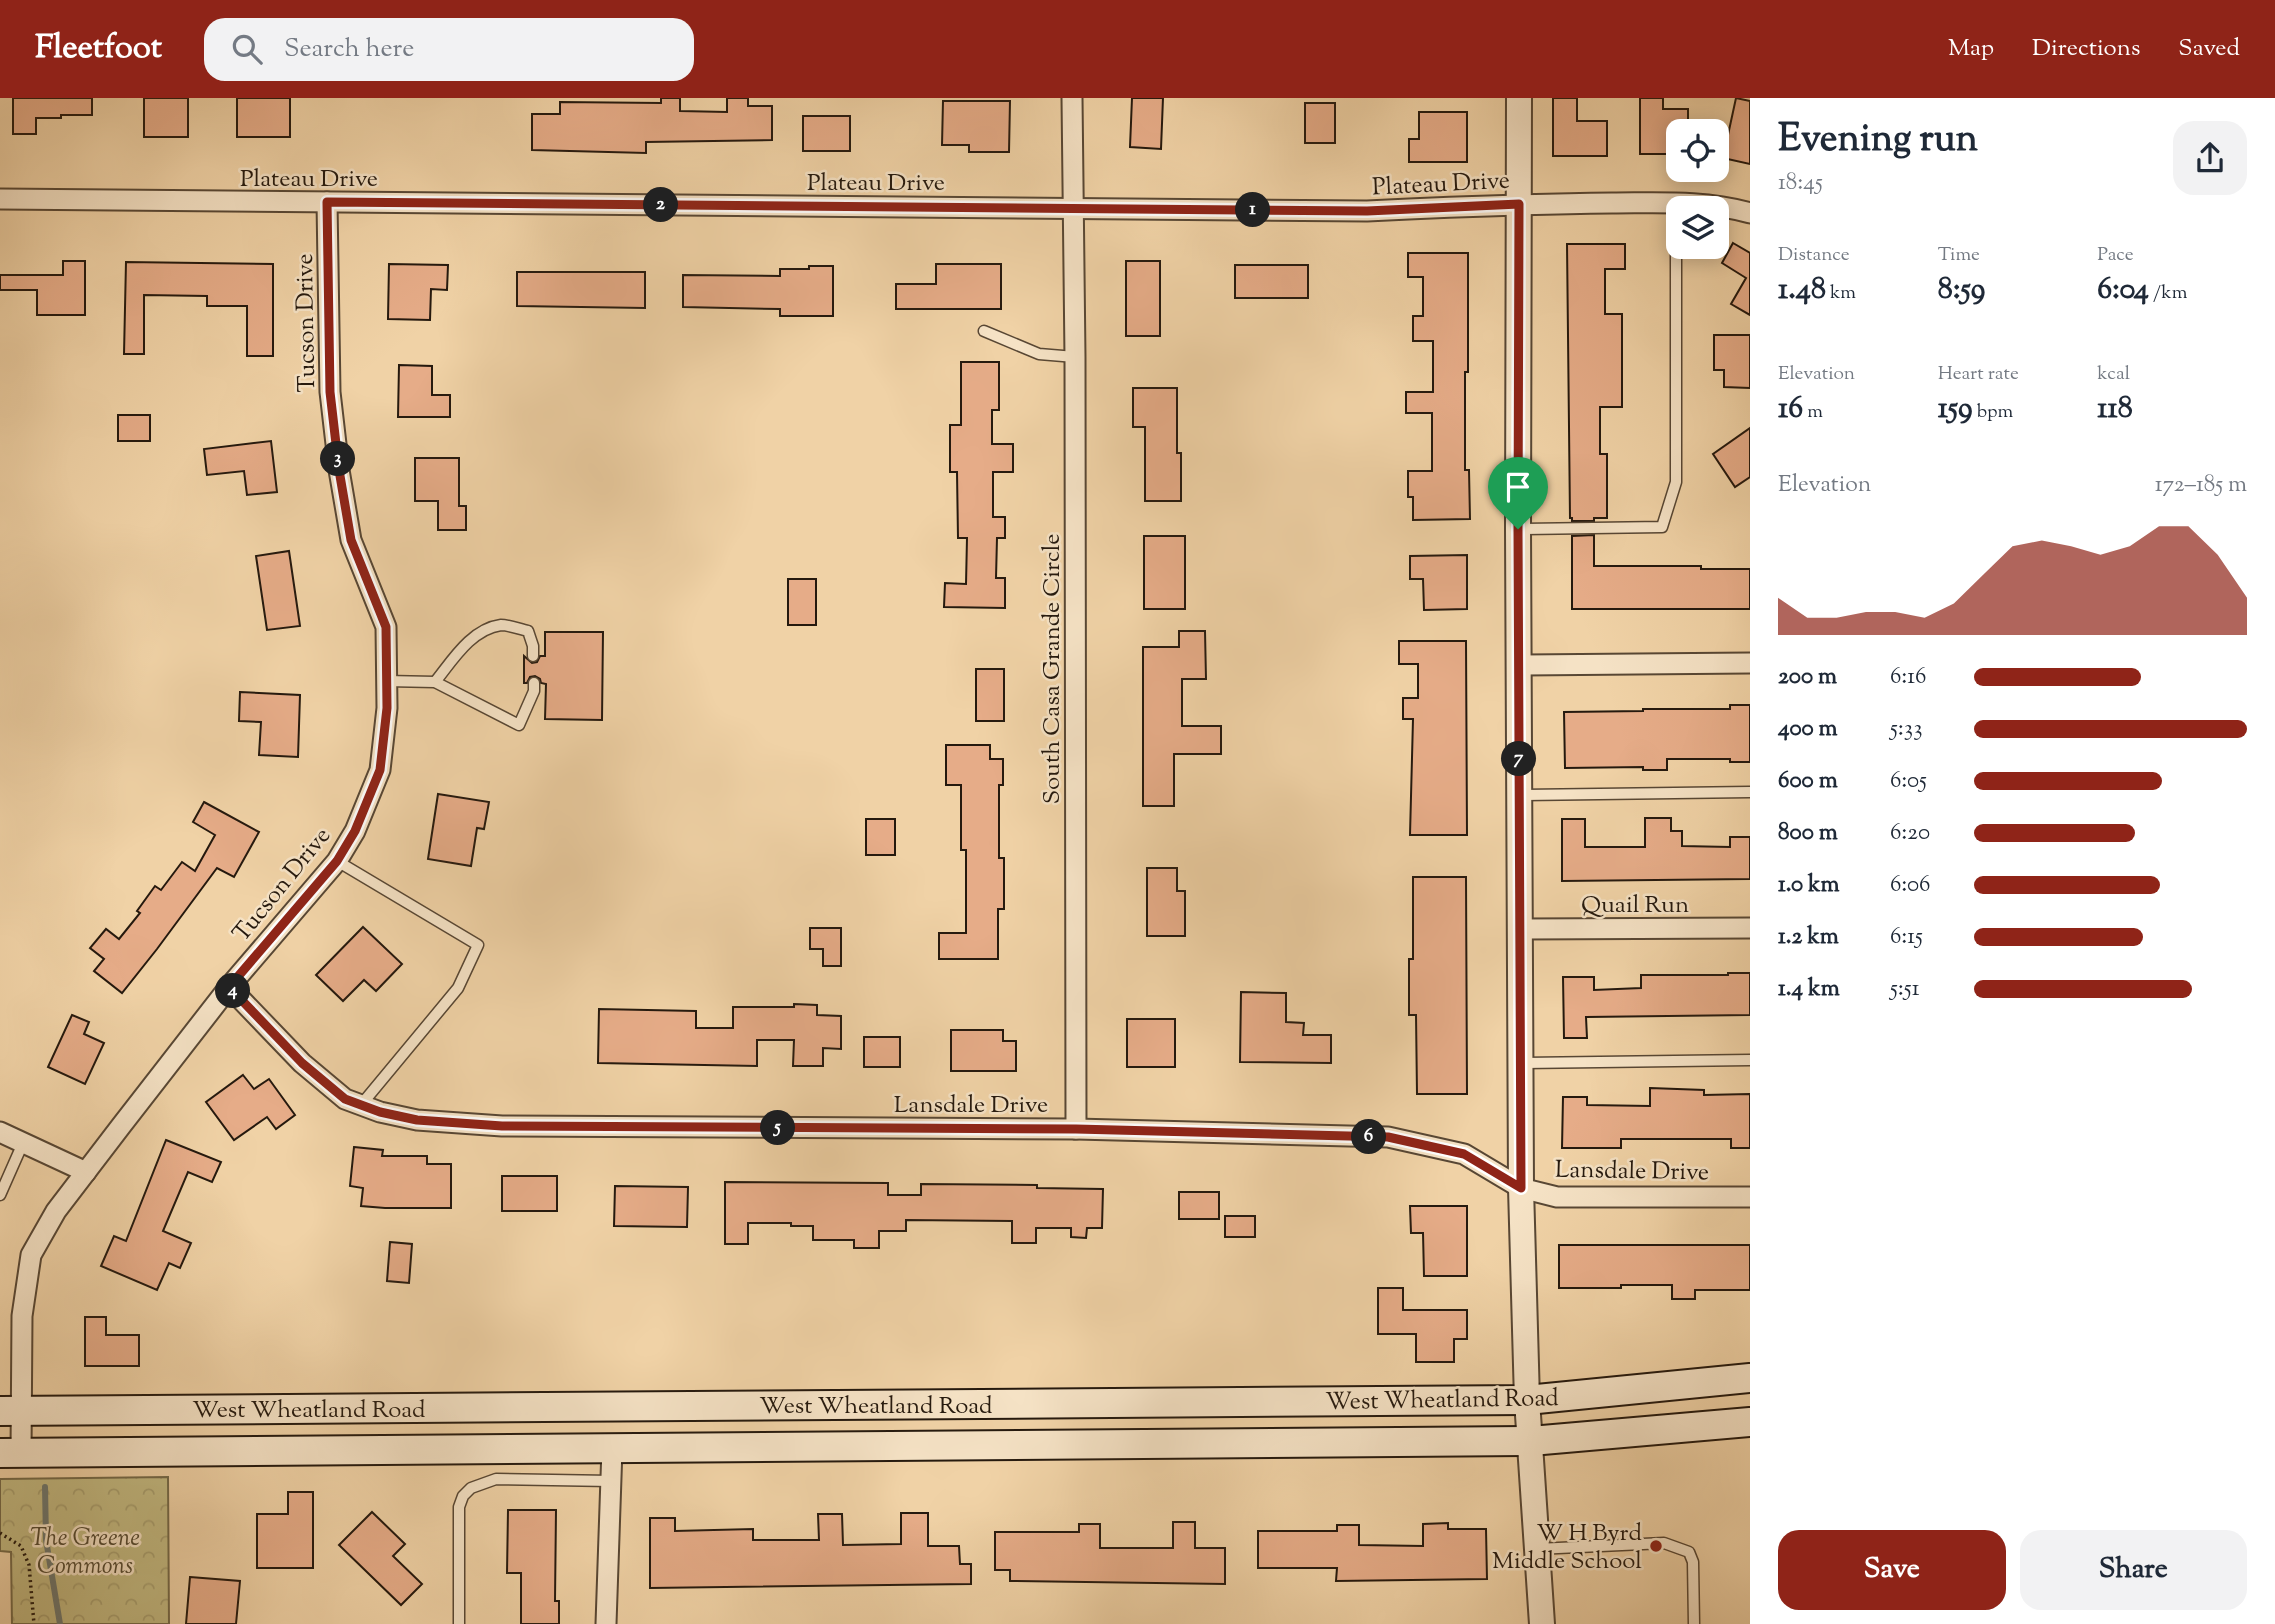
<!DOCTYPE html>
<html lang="en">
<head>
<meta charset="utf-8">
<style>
  body { margin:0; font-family:"Sorts Mill Goudy",serif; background:#f2f2f3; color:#1f2937; height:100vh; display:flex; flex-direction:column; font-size:26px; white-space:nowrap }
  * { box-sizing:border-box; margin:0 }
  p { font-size:23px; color:#747a83 }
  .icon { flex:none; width:38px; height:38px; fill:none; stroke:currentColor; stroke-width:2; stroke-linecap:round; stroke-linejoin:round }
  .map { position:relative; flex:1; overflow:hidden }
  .panel { display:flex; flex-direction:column; background:#fff; width:525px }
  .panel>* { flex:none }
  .controls { position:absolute; left:1666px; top:21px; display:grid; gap:14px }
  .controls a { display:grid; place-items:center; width:63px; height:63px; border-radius:14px; background:#fff; box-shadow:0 4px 18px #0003; font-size:35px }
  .pin { position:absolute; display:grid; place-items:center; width:60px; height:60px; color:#fff; margin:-72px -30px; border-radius:50% 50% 50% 0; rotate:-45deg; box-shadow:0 0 7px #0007 }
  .pin .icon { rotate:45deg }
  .km { position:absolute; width:35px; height:35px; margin:-18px; border-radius:50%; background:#222; color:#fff; font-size:19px; line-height:35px; text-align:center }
  .round { display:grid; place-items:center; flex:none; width:74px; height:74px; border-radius:21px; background:#f2f2f3 }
  .overview { display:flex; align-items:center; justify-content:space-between; height:119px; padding:0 28px }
  h1 { font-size:38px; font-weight:700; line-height:52px }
  .figures { display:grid; grid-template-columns:repeat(3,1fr); gap:10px; height:119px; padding:7px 28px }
  .figures div { display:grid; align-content:center }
  .figures b { font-size:30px; font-weight:700 }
  .figures small { font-size:19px; font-weight:400 }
  .figures p { font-size:19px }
  .chart { height:196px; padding:14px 28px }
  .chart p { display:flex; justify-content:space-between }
  .chart svg { width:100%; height:126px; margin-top:7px; fill:#8f2418; opacity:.7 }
  .primary-button { display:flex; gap:14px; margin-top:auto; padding:14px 28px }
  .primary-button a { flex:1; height:80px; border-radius:21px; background:#8f2418; color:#fff; font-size:28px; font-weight:700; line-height:80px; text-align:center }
  .primary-button a+a { background:#f2f2f3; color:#1f2937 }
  ul { padding:0 28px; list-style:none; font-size:23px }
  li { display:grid; grid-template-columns:112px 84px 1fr; align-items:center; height:52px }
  li i { height:18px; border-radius:9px; background:#8f2418 }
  header { display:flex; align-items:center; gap:42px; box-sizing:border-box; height:98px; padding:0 35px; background:#8f2418; color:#fff }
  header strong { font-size:33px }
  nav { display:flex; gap:38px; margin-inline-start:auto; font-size:24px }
  .search { width:490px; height:63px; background:#f2f2f3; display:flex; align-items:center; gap:18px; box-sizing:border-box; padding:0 24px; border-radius:21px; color:#747a83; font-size:26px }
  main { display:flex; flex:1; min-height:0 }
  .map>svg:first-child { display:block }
</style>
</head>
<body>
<header>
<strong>Fleetfoot</strong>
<div class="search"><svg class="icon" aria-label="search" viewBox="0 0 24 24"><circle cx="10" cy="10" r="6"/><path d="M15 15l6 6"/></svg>Search here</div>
<nav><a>Map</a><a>Directions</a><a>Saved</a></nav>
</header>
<main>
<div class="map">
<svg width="1750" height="1526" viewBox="0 0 1750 1526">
  <defs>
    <pattern id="park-crowns" width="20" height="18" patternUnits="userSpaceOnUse" patternTransform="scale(1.75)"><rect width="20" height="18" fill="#c2b981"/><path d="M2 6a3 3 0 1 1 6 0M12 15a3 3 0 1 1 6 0" fill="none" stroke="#a79e6e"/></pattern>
  </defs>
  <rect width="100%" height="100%" fill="#f0d2a6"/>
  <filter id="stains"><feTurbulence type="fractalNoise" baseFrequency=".00286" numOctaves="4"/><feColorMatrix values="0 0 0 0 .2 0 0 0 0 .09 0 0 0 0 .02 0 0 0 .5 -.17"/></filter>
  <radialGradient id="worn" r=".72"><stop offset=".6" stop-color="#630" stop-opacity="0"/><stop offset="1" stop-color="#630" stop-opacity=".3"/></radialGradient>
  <polygon fill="url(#park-crowns)" stroke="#746948" stroke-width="2" points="168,1379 169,1526 12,1526 11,1454 0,1453 0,1381"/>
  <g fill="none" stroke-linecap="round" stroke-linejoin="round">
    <polyline stroke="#6d776f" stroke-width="6" points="45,1389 46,1442 60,1526"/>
  </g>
  <g fill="#e6ac88" stroke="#25190e" stroke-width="2">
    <polygon points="13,0 92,0 92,17 61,17 61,20 36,20 36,36 13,36"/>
    <rect x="144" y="0" width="44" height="39"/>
    <rect x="237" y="0" width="53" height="39"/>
    <polygon points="661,0 680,0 680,13 727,14 727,0 748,0 748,8 772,8 772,42 646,44 646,55 532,52 532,16 560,16 560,4 661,5"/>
    <polygon points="1132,0 1163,0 1161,51 1130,49"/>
    <polygon points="1553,0 1577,0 1577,23 1607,23 1607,58 1553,58"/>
    <polygon points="1640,0 1663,0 1663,11 1688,11 1688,33 1678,33 1678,56 1640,56"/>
    <polygon points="1736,0 1750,3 1750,66 1723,60"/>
    <polygon points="943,3 1010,3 1009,54 969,54 969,47 942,47"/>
    <rect x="1305" y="5" width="30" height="40"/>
    <polygon points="1419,14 1467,14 1467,64 1409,64 1409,41 1419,41"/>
    <rect x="803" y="18" width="47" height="35"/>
    <polygon points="1733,145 1750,155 1750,217 1731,206 1746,180 1722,165"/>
    <polygon points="1567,146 1625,146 1625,171 1605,171 1605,216 1622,216 1622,309 1600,309 1600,356 1607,356 1607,420 1594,420 1594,423 1572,423 1572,420 1570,420"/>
    <polygon points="1408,155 1468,155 1468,274 1465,274 1465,372 1469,372 1470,421 1413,422 1413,399 1408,399 1408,373 1432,373 1432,315 1406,315 1406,294 1433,294 1433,243 1413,243 1413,218 1423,218 1423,179 1408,179"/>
    <polygon points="63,163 85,163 85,217 37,217 37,192 0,192 0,177 63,177"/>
    <rect x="1126" y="163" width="34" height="75"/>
    <polygon points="126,164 273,166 273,258 247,258 247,208 207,208 207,198 144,197 144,256 124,256"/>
    <polygon points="389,166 448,167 447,192 431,191 430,222 388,221"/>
    <polygon points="936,166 1001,166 1001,211 896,211 896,186 936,186"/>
    <rect x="1235" y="167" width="73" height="33"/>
    <polygon points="809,168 833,168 833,218 780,218 780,211 683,209 683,177 780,178 780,171 809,171"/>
    <polygon points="517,174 645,174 645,210 517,208"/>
    <polygon points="1714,237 1750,237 1750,290 1724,289 1724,272 1714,272"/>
    <polygon points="961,264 999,264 999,312 992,312 992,346 1013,346 1013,374 993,374 993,419 1005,419 1005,440 997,440 996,480 1005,480 1005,510 944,509 945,485 966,486 967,440 958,440 957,374 950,374 950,327 961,327"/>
    <polygon points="399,267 432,268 432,297 450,297 450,319 398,319"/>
    <polygon points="1133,290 1177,290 1177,355 1181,355 1181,403 1145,403 1145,329 1133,329"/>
    <rect x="118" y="317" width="32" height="26"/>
    <polygon points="1750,330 1750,379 1735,389 1713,356"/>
    <polygon points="271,343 277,394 247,397 244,373 207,377 204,351"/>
    <polygon points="415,360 459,360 459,408 466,408 466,432 438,432 438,403 415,403"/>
    <polygon points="1594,437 1594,468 1701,468 1701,471 1750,471 1750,511 1572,511 1572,438"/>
    <rect x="1144" y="438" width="41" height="73"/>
    <polygon points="289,453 300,528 267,532 256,458"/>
    <polygon points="1467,457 1467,511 1424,512 1423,481 1410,481 1410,458"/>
    <rect x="788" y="481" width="28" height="46"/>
    <polygon points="1179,533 1205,533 1206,581 1182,581 1182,628 1221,628 1221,656 1174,656 1174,708 1143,708 1143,549 1179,549"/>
    <polygon points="545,534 603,534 602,622 545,621 546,586 541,585 540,581 535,578 530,579 527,585 524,585 524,558 532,565 537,564 540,558 545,558"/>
    <polygon points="1399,543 1466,543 1467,737 1410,737 1413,621 1403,621 1403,600 1418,600 1418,566 1399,566"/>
    <rect x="976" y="571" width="28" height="52"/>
    <polygon points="240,594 300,597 298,659 259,657 261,624 239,623"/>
    <polygon points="1730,607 1750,607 1750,664 1730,664 1730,661 1667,661 1667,672 1643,672 1643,669 1565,670 1564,614 1643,613 1643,611 1730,611"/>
    <polygon points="946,647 990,647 990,661 1003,661 1003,687 999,687 999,760 1004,760 1004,811 998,811 998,861 939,861 939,835 966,835 966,752 961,752 961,687 946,687"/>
    <polygon points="438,696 489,704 484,731 477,730 471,768 428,761"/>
    <polygon points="204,704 259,734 234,779 217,770 157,851 122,895 94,873 104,861 90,850 106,831 119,841 140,815 137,813 155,788 161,792 182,764 195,773 215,737 193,724"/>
    <polygon points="1645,720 1671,720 1671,733 1682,733 1682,748 1730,749 1730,739 1750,739 1750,781 1562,783 1562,721 1585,721 1585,749 1645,749"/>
    <rect x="866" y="721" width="29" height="36"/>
    <polygon points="1147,770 1177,770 1177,793 1185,793 1185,838 1147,838"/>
    <polygon points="1413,779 1466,779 1467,996 1417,996 1416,917 1409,917 1409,861 1413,861"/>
    <polygon points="363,829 402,866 376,893 364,882 343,903 316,877"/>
    <polygon points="810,830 841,830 841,868 823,868 823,851 810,851"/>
    <polygon points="1728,875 1750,875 1750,917 1586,919 1587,940 1564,940 1563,879 1594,879 1594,892 1641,890 1641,877 1728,877"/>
    <polygon points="1241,894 1286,895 1286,924 1304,925 1303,937 1331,937 1331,965 1240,964"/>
    <polygon points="794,906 817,907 817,917 841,918 841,951 823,950 823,968 793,968 794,942 757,942 757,968 598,965 599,911 696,913 696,930 733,930 733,909 794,909"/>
    <polygon points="72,917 89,924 84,936 104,945 85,986 48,969"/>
    <rect x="1127" y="921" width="48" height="48"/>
    <polygon points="951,932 1003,932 1003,943 1016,943 1016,973 951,973"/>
    <rect x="864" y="939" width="36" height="30"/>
    <polygon points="243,977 254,991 269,981 295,1017 276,1031 267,1019 234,1042 206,1004"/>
    <polygon points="1650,990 1704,992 1704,997 1750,996 1750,1050 1731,1050 1731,1041 1621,1041 1621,1050 1562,1050 1563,999 1587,999 1587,1007 1650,1008"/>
    <polygon points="166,1042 221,1064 212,1084 188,1074 163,1133 191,1145 180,1170 169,1165 157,1192 101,1168 114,1138 126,1143"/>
    <polygon points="354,1049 383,1052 382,1058 427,1058 427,1066 451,1066 451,1110 385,1110 361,1108 363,1090 350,1088"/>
    <rect x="502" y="1078" width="55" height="35"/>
    <polygon points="725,1084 888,1085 888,1097 921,1097 921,1086 1037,1087 1037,1090 1103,1091 1102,1130 1087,1130 1086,1140 1071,1139 1071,1130 1036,1130 1036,1145 1012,1145 1012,1123 906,1122 906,1133 879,1133 879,1150 854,1150 854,1142 813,1142 813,1128 791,1128 791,1125 748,1125 748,1146 725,1146"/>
    <polygon points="615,1088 688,1089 687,1129 614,1128"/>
    <rect x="1179" y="1094" width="40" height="27"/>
    <polygon points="1410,1108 1467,1108 1467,1178 1424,1178 1423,1135 1411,1135"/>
    <rect x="1225" y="1118" width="30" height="21"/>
    <polygon points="390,1144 412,1146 409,1185 387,1183"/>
    <polygon points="1559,1147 1750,1147 1750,1192 1695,1192 1695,1201 1672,1201 1672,1187 1621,1187 1621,1190 1559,1190"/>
    <polygon points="1378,1190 1403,1190 1403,1212 1467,1212 1467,1241 1454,1241 1454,1264 1416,1264 1416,1236 1378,1236"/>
    <polygon points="85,1219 106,1219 106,1237 139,1237 139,1268 85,1268"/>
    <polygon points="288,1394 313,1394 313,1470 257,1470 257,1416 288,1416"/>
    <polygon points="508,1412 556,1412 555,1503 559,1503 559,1526 521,1526 521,1475 507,1475"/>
    <polygon points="372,1414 405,1446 393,1458 422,1486 401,1507 339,1447"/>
    <polygon points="901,1415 928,1415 928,1448 959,1448 960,1466 971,1466 971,1486 650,1490 650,1420 675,1420 675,1433 753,1431 753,1442 819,1442 818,1416 842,1416 843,1447 901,1446"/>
    <polygon points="1173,1424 1195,1424 1195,1450 1225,1450 1225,1486 1010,1483 1010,1472 995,1472 995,1434 1079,1434 1079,1426 1100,1426 1100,1450 1173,1450"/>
    <polygon points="1448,1425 1448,1431 1486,1431 1487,1481 1336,1483 1337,1470 1258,1470 1258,1433 1337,1433 1337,1427 1359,1427 1359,1447 1423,1448 1423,1426"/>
    <polygon points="190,1479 240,1483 236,1526 186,1526"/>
  </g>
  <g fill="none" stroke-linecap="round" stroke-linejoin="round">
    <g stroke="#584734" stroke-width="13">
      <g id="service">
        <polyline points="984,233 1039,256 1075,259"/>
        <polyline points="1520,431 1662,429 1676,384 1676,105"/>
        <polyline points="386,583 435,584 519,627 534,593 534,585"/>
        <path d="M 435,584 C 452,563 471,531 501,527 C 509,527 519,531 528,533 L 533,548 L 533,558"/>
        <polyline points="1520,697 1750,694"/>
        <polyline points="337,763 478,847 458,890 361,1007"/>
        <polyline points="1521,965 1750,962"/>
        <polyline points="0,1097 23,1045"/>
        <polyline points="1537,1451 1664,1445 1689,1454 1693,1464 1694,1526"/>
        <polyline points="459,1526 459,1409 463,1398 471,1390 496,1381 611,1383"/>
      </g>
    </g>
    <g stroke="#584734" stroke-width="23">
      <g id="minor">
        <polyline points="1072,0 1075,259 1076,1031"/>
        <path d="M 0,101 L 1367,113 C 1449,109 1530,106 1612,105 C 1659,105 1706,102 1750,115"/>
        <polyline points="1519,567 1750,565"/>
        <polyline points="1520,831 1750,830"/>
        <polyline points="229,889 302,965 345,1001 380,1014 417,1022 502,1028 1076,1031 1388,1039 1464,1056 1521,1090 1557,1099 1750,1099"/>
        <polyline points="0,1034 86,1074"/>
        <polyline points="21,1355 22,1218 31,1157 56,1113 121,1028 229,889 337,763 355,733 380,672 387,610 386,529 351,442 339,372 330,294 327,104"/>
        <polyline points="606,1526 612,1350"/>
      </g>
    </g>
    <g stroke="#584734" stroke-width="28">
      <polyline id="tertiary" points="1519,0 1518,431 1521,1090 1527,1302 1542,1526"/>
    </g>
    <g stroke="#25190e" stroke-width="32">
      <g id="secondary">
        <polyline points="0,1313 1527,1302 1750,1280"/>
        <polyline points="0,1355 1531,1343 1750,1324"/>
      </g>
    </g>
    <polyline stroke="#25190e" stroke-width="3.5" stroke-dasharray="2 3.5" stroke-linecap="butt" points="0,1435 21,1448 29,1467 34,1526"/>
    <use href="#service" stroke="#f5e2c5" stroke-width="10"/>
    <use href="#minor" stroke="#f5e2c5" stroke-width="19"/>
    <use href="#tertiary" stroke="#f5e2c5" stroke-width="24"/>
    <use href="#secondary" stroke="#f5e2c5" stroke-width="28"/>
  </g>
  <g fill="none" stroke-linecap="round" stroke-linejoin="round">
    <g stroke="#fff" stroke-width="14">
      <polygon id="route" points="327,104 1367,113 1519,106 1518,431 1521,1090 1464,1056 1388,1039 1076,1031 502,1028 417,1022 380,1014 345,1001 302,965 229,889 337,763 355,733 380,672 387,610 386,529 351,442 339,372 330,294"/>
    </g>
    <use href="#route" stroke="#8f2418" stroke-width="9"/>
  </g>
  <circle fill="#8f2418" stroke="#f5e2c5" stroke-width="2.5" cx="1656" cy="1448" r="7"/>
  <g text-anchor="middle" stroke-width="5" stroke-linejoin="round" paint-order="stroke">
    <g font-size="24" fill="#25190e" stroke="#f5e2c5">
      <text x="309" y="88">Plateau Drive</text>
      <text x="876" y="92">Plateau Drive</text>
      <text transform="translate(1441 85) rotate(-3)" y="8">Plateau Drive</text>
      <text transform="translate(305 225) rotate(-91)" y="8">Tucson Drive</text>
      <text transform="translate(1051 571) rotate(-90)" y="8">South Casa Grande Circle</text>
      <text transform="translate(281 786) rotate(-51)" y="8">Tucson Drive</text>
      <text x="1635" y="814">Quail Run</text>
      <text x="971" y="1014">Lansdale Drive</text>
      <text transform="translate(1632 1072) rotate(1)" y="8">Lansdale Drive</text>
      <text transform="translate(1442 1301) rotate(-1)" y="8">West Wheatland Road</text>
      <text x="876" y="1315">West Wheatland Road</text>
      <text x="309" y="1319">West Wheatland Road</text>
    </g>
    <g font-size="24" fill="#25190e" stroke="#f5e2c5" text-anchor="end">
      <text x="1642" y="1442">W H Byrd<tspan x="1642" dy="28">Middle School</tspan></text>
    </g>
    <g font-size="24" font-style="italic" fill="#544930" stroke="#f5e2c5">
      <text x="85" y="1447">The Greene<tspan x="85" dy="28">Commons</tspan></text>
    </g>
  </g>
  <rect width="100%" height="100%" filter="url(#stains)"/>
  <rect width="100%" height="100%" fill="url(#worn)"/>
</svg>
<div class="controls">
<a><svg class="icon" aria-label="locate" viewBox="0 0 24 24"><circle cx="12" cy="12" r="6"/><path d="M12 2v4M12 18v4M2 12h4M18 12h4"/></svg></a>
<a><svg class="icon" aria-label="layers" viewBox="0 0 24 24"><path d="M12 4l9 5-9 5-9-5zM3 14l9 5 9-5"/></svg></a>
</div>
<div class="pin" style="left:1518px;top:431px;background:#1e9e55"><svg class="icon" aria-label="arrive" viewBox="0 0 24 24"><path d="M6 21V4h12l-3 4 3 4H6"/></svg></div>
<b class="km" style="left:1253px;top:112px">1</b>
<b class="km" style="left:661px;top:107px">2</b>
<b class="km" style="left:338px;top:361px">3</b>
<b class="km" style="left:233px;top:893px">4</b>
<b class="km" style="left:778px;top:1030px">5</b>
<b class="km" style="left:1369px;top:1039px">6</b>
<b class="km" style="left:1519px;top:661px">7</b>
</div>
<section class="panel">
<div class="overview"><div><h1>Evening run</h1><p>18:45</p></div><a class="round"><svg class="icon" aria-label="share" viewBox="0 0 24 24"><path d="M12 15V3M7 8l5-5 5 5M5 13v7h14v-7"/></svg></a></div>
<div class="figures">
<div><p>Distance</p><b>1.48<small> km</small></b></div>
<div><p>Time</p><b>8:59</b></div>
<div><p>Pace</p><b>6:04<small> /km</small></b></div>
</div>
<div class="figures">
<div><p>Elevation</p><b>16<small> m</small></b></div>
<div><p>Heart rate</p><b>159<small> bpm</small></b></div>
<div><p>kcal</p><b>118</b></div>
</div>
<div class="chart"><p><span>Elevation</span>172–185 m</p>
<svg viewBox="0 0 160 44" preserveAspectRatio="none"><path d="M0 44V31L10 38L20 38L30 36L40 36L50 38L60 33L70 23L80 13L90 11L100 13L110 16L120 13L130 6L140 6L150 16L160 31V44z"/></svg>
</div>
<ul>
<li><b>200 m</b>6:16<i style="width:61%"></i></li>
<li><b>400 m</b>5:33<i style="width:100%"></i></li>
<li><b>600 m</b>6:05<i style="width:69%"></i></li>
<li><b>800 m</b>6:20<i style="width:59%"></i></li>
<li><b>1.0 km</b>6:06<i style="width:68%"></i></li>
<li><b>1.2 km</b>6:15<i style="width:62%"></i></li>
<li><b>1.4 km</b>5:51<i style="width:80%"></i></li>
</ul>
<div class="primary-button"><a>Save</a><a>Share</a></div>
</section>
</main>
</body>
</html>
